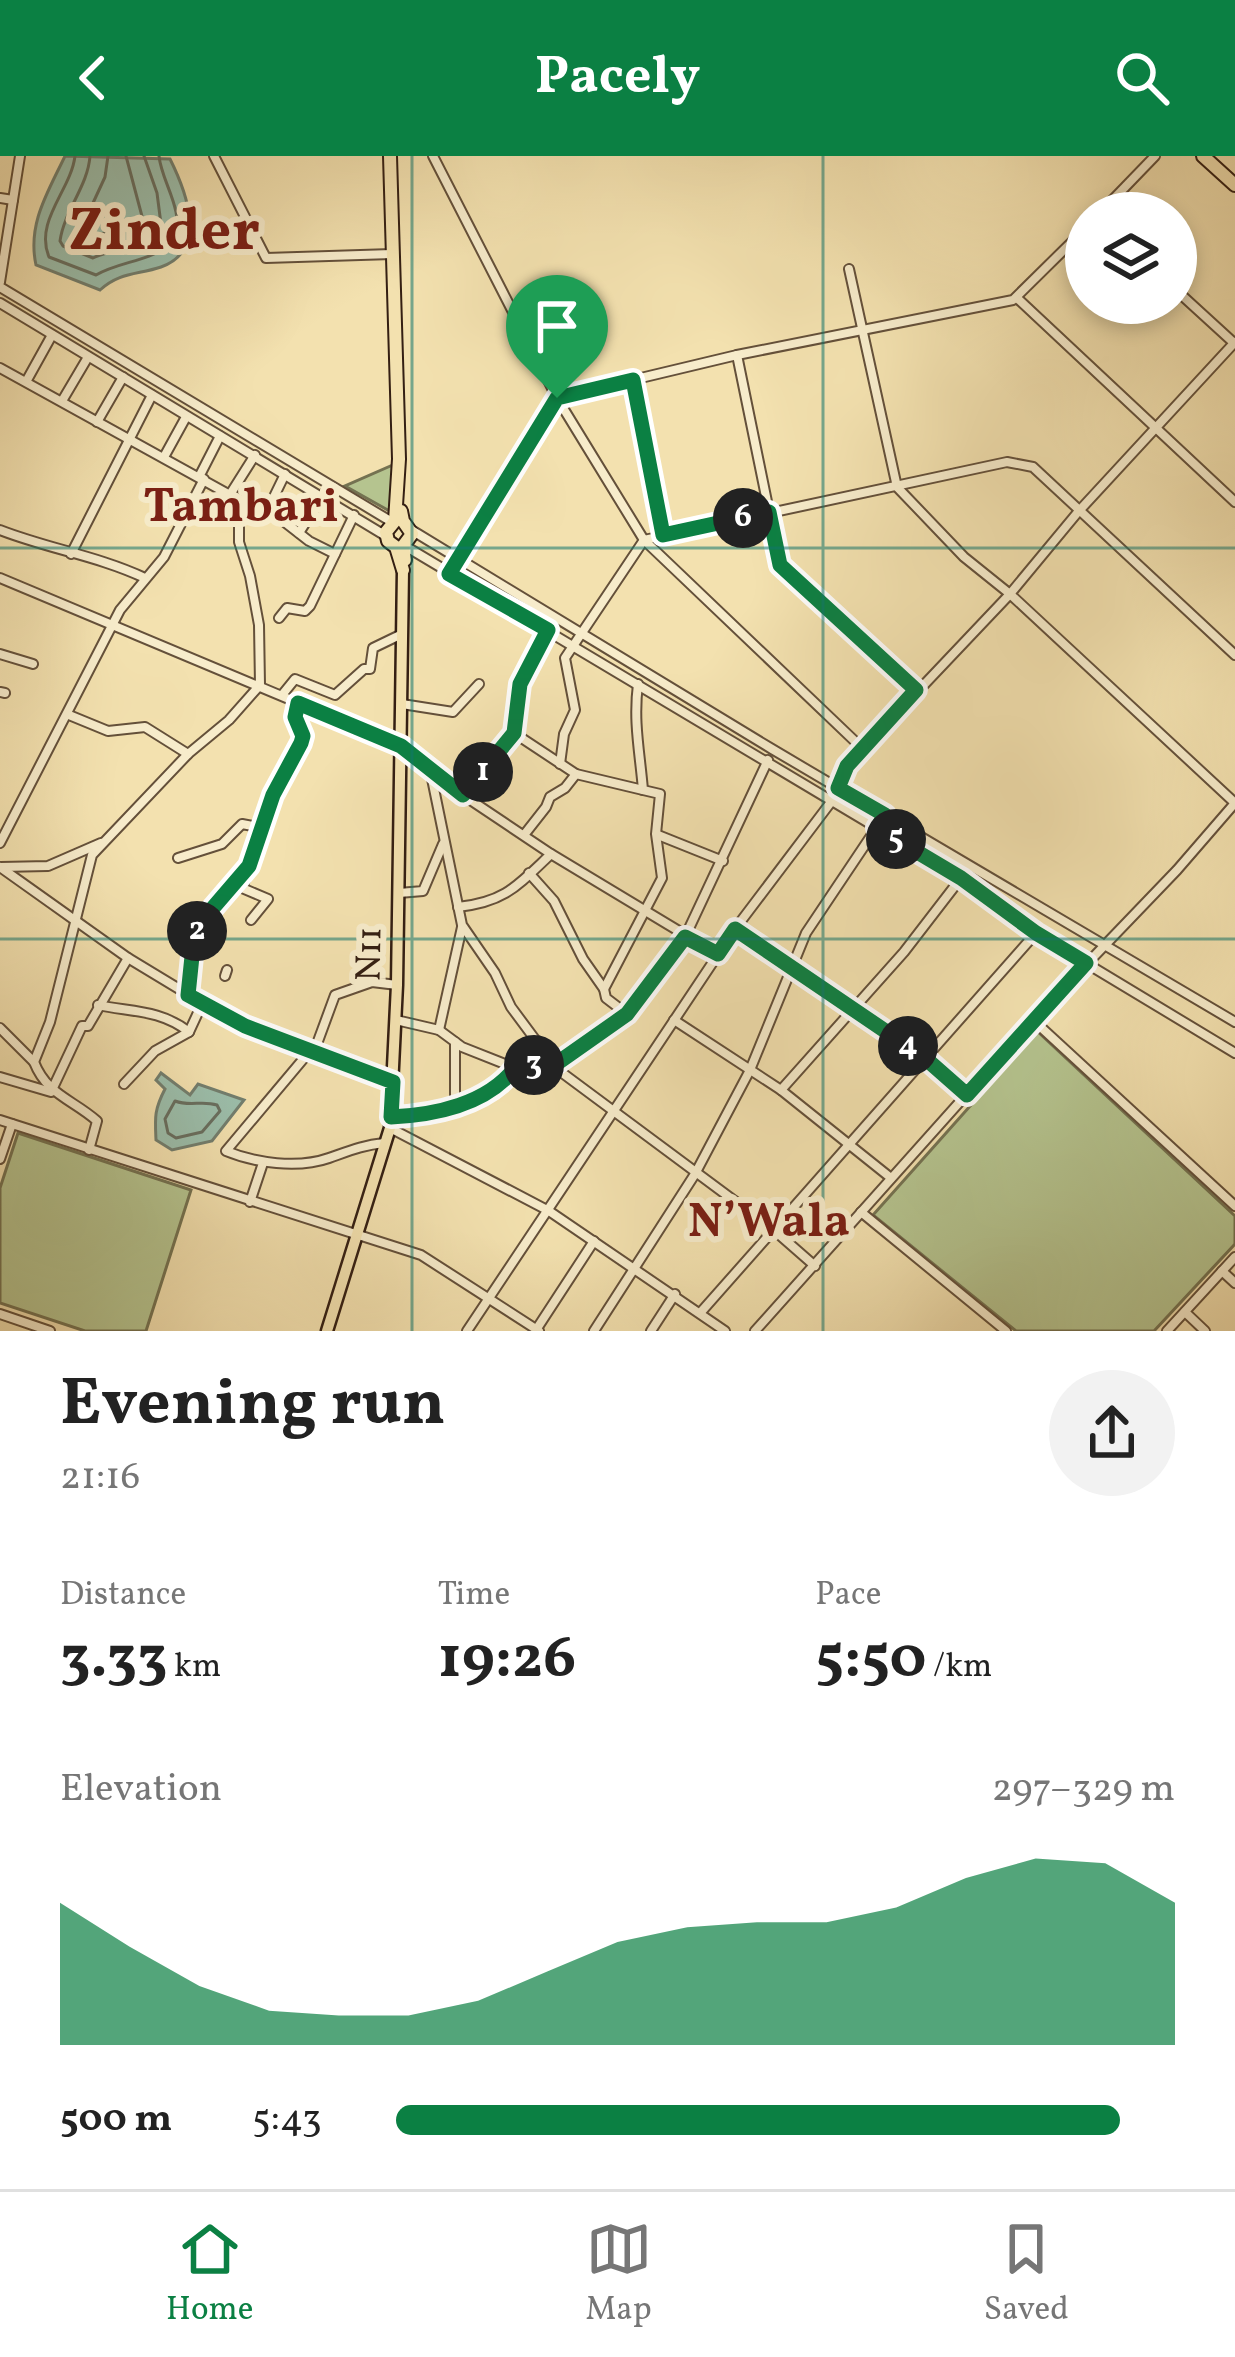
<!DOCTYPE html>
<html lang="en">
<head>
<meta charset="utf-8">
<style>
  body { margin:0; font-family:Vollkorn,serif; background:#f2f2f2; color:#222; height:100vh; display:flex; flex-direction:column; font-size:45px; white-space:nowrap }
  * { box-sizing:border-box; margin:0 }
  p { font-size:39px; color:#767676 }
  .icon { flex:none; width:66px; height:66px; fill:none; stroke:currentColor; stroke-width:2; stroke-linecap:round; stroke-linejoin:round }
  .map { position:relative; height:1175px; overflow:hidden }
  .drawer { display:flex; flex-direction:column; background:#fff; flex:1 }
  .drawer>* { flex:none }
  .controls { position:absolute; left:1065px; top:36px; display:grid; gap:24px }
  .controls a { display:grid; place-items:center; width:132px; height:132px; border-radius:50%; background:#fff; box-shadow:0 6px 18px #0003; font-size:60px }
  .pin { position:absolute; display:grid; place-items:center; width:102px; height:102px; color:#fff; margin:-123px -51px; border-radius:50% 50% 50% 0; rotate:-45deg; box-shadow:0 0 12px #0007 }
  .pin .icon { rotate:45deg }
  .km { position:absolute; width:60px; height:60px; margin:-30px; border-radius:50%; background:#222; color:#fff; font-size:33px; line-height:60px; text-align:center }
  .round { display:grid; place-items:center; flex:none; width:126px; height:126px; border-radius:63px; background:#f2f2f2 }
  .head { display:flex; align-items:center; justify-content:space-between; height:204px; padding:0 60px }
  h1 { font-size:66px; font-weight:700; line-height:90px }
  .stats { display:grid; grid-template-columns:repeat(3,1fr); gap:18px; height:204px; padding:12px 60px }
  .stats div { display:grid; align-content:center }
  .stats b { font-size:60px; font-weight:700 }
  .stats small { font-size:33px; font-weight:400 }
  .stats p { font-size:33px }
  .chart { height:336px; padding:24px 60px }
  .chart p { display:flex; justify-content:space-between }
  .chart svg { width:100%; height:216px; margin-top:12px; fill:#0b8043; opacity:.7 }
  ul { padding:0 60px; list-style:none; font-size:39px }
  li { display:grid; grid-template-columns:192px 144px 1fr; align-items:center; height:90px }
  li i { height:30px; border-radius:15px; background:#0b8043 }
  header { display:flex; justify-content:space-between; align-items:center; height:156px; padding:0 60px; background:#0b8043; color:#fff; font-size:54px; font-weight:700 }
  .tab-bar { display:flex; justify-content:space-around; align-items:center; height:168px; border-top:3px solid #e0e0e0; background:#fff; font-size:33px; color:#767676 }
  .tab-bar a { display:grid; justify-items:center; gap:6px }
  .tab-bar .active { color:#0b8043 }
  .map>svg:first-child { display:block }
</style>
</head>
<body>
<header><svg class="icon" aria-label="back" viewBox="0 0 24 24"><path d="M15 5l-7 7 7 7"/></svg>Pacely<svg class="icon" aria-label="search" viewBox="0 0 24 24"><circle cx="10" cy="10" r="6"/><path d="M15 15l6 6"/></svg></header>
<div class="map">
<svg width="1235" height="1175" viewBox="0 0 1235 1175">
  <rect width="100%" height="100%" fill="#f3e1af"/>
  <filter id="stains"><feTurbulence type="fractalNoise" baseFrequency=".00167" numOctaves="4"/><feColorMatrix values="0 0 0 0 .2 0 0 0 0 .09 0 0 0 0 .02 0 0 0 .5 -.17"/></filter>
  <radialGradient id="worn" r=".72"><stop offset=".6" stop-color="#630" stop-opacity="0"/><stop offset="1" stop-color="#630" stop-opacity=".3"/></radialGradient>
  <g fill="#b5c48f" stroke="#747251" stroke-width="3">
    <polygon points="395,308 393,357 345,330"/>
    <polygon points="1037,875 1235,1060 1235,1088 1154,1175 1016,1175 873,1059"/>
    <polygon points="18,977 191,1034 146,1175 85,1175 0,1147 0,1032"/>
  </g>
  <g fill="#9bbeab" stroke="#727e6e" stroke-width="3">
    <path d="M 65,0 L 170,3 C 186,35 209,94 161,111 C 137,119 120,116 100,134 L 36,109 C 27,68 48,36 65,0 Z"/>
    <path d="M 161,917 L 190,939 L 198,928 L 244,944 L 212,985 L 172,994 L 156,984 C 155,962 154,954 165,933 L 156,924 Z"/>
  </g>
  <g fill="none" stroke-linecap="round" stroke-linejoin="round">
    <g stroke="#686e5f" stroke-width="3">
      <path d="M 75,0 C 71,34 34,65 49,101 L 96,119 C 127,100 186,106 176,56 C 172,36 161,19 159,0"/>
      <path d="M 90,0 C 88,30 64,55 60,85 L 63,90 L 93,102 C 114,92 145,91 162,76 L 157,37 L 144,0"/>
      <polyline points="108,0 105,21 81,73 82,78 90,82 143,64 126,0"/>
      <path d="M 175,945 C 191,951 201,944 217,949 L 220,955 L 202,976 L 176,982 L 168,977 L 165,963 Z"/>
    </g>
    <g stroke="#64503a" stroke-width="12">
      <g id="minor">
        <polyline points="214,0 266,102 392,98"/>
        <polyline points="433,0 557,242 644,384 862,592"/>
        <polyline points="0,42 13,44"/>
        <polyline points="1100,57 1155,0"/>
        <polyline points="849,113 897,331 964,401 1010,438 1235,647"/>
        <polyline points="0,126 20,0"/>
        <polyline points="0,131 392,366"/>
        <polyline points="1176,134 1234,187"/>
        <polyline points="1017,142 1235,346"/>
        <polyline points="0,147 386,380"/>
        <polyline points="737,199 780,409 916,534"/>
        <polyline points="0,212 239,344 268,353 309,385 335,398"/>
        <polyline points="27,224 52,179"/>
        <polyline points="633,224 663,379"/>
        <polyline points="62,245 88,201"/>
        <polyline points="97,266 123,221"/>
        <polyline points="164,301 186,261"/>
        <polyline points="199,321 220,280"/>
        <polyline points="231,337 255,299"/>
        <polyline points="268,353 285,318"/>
        <path d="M 0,374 C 49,393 98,400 145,422"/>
        <polyline points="413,375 772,593 1235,866"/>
        <polyline points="299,377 324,337"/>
        <polyline points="405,390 961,722 1036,777 1235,897"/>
        <polyline points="71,398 152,239"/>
        <polyline points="449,418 557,242 737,199 1013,144 1086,72"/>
        <polyline points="0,422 401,590 430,617 551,698 717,798"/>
        <polyline points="279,462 287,452 305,455 310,450 354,359"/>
        <polyline points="0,498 33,508"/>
        <polyline points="0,536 5,537"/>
        <polyline points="282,539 295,523 335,539 364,513 370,513 373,492 402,478"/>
        <polyline points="402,548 453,556 479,528"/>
        <polyline points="69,559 108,575 145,571 188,598"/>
        <polyline points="514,577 576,618"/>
        <polyline points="560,608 564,578 575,554 565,502 644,384 1007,306 1033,311 1235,499"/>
        <polyline points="431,618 462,769 495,817 511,851 557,913 775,1075 815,1110"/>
        <polyline points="463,639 514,577 521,528 548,474"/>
        <polyline points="524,679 546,651 550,641 565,632 576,618 643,634"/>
        <polyline points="658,679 723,705"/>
        <polyline points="0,687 120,454 164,401 204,323"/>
        <polyline points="178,702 222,688 242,668 263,672"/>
        <polyline points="0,711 128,802 227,862 392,925"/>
        <polyline points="1,711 48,710 101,687"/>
        <polyline points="529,717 554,745 583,803 604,833"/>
        <polyline points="247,718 242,732 268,743 251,764"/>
        <polyline points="399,737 423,735 443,688"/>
        <path d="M 458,751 C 505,746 517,730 551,698"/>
        <polyline points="735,773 925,902 967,939"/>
        <polyline points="225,820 227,814"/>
        <path d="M 188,839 L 194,781 L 212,753 L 249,710 L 273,639 L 301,587 C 305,574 294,562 298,547"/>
        <path d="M 98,849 C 129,856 160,853 189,876"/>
        <path d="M 627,858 L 606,842 L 604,833 L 662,722 L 656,678 L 660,638 L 643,634 C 640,597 633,566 638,528"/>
        <polyline points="396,864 439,874 462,891 515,912 556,908 627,858 648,835 685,781 768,604"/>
        <polyline points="674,864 781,934 891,1022"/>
        <polyline points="1033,864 1235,1050"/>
        <polyline points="0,872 34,906"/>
        <polyline points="439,874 462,771"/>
        <path d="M 310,895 L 226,995 C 255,1007 298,1013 329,1002 C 349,995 363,989 384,987"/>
        <polyline points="314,896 335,839 372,826 397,829"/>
        <polyline points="0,921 51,936 82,870 88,870 128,802"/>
        <polyline points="124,928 155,895 189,876 202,848"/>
        <polyline points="781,934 904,796 961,722"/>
        <polyline points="455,948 455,886"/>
        <path d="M 391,961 C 435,959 487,948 515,912"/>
        <polyline points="0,964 421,1099 539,1175"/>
        <polyline points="390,972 549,1055 725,1175"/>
        <path d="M 89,994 L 97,965 C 72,943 47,939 34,906 L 50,866 L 92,699 L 188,598 L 229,564 L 260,529 L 259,469 L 250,420 L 239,386 L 239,344"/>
        <polyline points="0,1003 12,968"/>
        <polyline points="250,1046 263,1007"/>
        <polyline points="861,1056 1006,1175"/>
        <polyline points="1222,1115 1235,1127"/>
        <polyline points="701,1156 1036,777"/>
        <polyline points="1185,1156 1205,1175"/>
        <polyline points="0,1158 50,1175"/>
        <polyline points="536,1174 594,1085"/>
        <polyline points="467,1175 735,773 831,646 847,610 1010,438 1078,356 1235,186"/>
        <polyline points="594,1175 695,1018 750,914 806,777 885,659"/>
        <polyline points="651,1175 675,1138"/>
        <polyline points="755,1175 1033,864 1177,714 1235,647"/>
        <polyline points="1167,1175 1235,1101"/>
      </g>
    </g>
    <g stroke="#341f13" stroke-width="15">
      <polyline id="major" points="327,1175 390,972 397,829 403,414"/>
    </g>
    <g stroke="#341f13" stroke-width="16">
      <g id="highway">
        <polyline points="390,0 399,303 395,365 386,376 388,385 396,391 403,414"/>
        <polyline points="1203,0 1235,29"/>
        <polyline points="401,355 403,365 412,378 403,390 405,404"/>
      </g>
    </g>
    <use href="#minor" stroke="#f7eccb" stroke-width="8"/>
    <use href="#major" stroke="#f3e1af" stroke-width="10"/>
    <use href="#highway" stroke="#f3e1af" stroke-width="12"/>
  </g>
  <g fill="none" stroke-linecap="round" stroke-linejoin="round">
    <g stroke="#fff" stroke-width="24">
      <path id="route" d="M 633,224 L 663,379 L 769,356 L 780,409 L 916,534 L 847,610 L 838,632 L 885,659 L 877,672 L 961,722 L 1036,777 L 1086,807 L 967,939 L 925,902 L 735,773 L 718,798 L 685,781 L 627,858 L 556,908 L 515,912 C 487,948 435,959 391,961 L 393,926 L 245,870 L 188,839 L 194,781 L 212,753 L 249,710 L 273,639 L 301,587 L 303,580 L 295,561 L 298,547 L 401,590 L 463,639 L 514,577 L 520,528 L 548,474 L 449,418 L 557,242 Z"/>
    </g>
    <use href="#route" stroke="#0b8043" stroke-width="15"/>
  </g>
  <path fill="none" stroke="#0f766e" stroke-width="3" stroke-opacity="0.55" d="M 412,0 L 412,1175M 823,0 L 823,1175M 0,392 L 1235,392M 0,783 L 1235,783"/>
  <g text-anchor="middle" stroke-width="12" stroke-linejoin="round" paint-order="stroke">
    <g font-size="36" fill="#341f13" stroke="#f7eccb">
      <text transform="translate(367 798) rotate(-89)" y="13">N11</text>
    </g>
    <g font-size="48" font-weight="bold" fill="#7a1f14" stroke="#f7eccb">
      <text x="241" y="365">Tambari</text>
      <text x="769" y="1080">N’Wala</text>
    </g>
    <g font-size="60" font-weight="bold" fill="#7a1f14" stroke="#f7eccb">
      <text x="164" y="93">Zinder</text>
    </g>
  </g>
  <rect width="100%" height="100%" filter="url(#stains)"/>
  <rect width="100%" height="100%" fill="url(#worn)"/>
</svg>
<div class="controls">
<a><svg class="icon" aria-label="layers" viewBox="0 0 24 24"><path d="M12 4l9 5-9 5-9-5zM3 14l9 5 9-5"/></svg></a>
</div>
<div class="pin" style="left:557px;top:242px;background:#1e9e55"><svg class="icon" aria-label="arrive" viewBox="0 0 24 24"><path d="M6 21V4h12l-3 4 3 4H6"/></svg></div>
<b class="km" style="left:483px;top:616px">1</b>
<b class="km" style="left:197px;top:775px">2</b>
<b class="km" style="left:534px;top:909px">3</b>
<b class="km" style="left:908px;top:890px">4</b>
<b class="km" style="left:896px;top:683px">5</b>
<b class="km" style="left:743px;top:362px">6</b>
</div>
<section class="drawer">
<div class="head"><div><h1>Evening run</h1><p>21:16</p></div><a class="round"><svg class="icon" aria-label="share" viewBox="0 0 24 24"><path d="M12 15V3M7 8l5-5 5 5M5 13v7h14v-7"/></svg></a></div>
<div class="stats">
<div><p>Distance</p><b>3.33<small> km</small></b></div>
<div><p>Time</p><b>19:26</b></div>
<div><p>Pace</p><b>5:50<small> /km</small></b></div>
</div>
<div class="chart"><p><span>Elevation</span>297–329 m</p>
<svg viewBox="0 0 160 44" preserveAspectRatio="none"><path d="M0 44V15L10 24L20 32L30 37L40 38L50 38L60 35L70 29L80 23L90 20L100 19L110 19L120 16L130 10L140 6L150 7L160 15V44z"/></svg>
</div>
<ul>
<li><b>500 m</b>5:43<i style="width:93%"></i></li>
</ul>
</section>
<nav class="tab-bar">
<a class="active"><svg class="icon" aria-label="home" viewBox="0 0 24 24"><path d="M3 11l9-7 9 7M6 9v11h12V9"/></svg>Home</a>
<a><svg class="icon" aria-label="map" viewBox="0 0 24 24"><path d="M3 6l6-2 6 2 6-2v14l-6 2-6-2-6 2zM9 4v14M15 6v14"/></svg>Map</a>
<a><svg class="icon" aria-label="saved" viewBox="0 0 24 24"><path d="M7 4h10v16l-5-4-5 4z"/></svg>Saved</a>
</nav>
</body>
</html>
